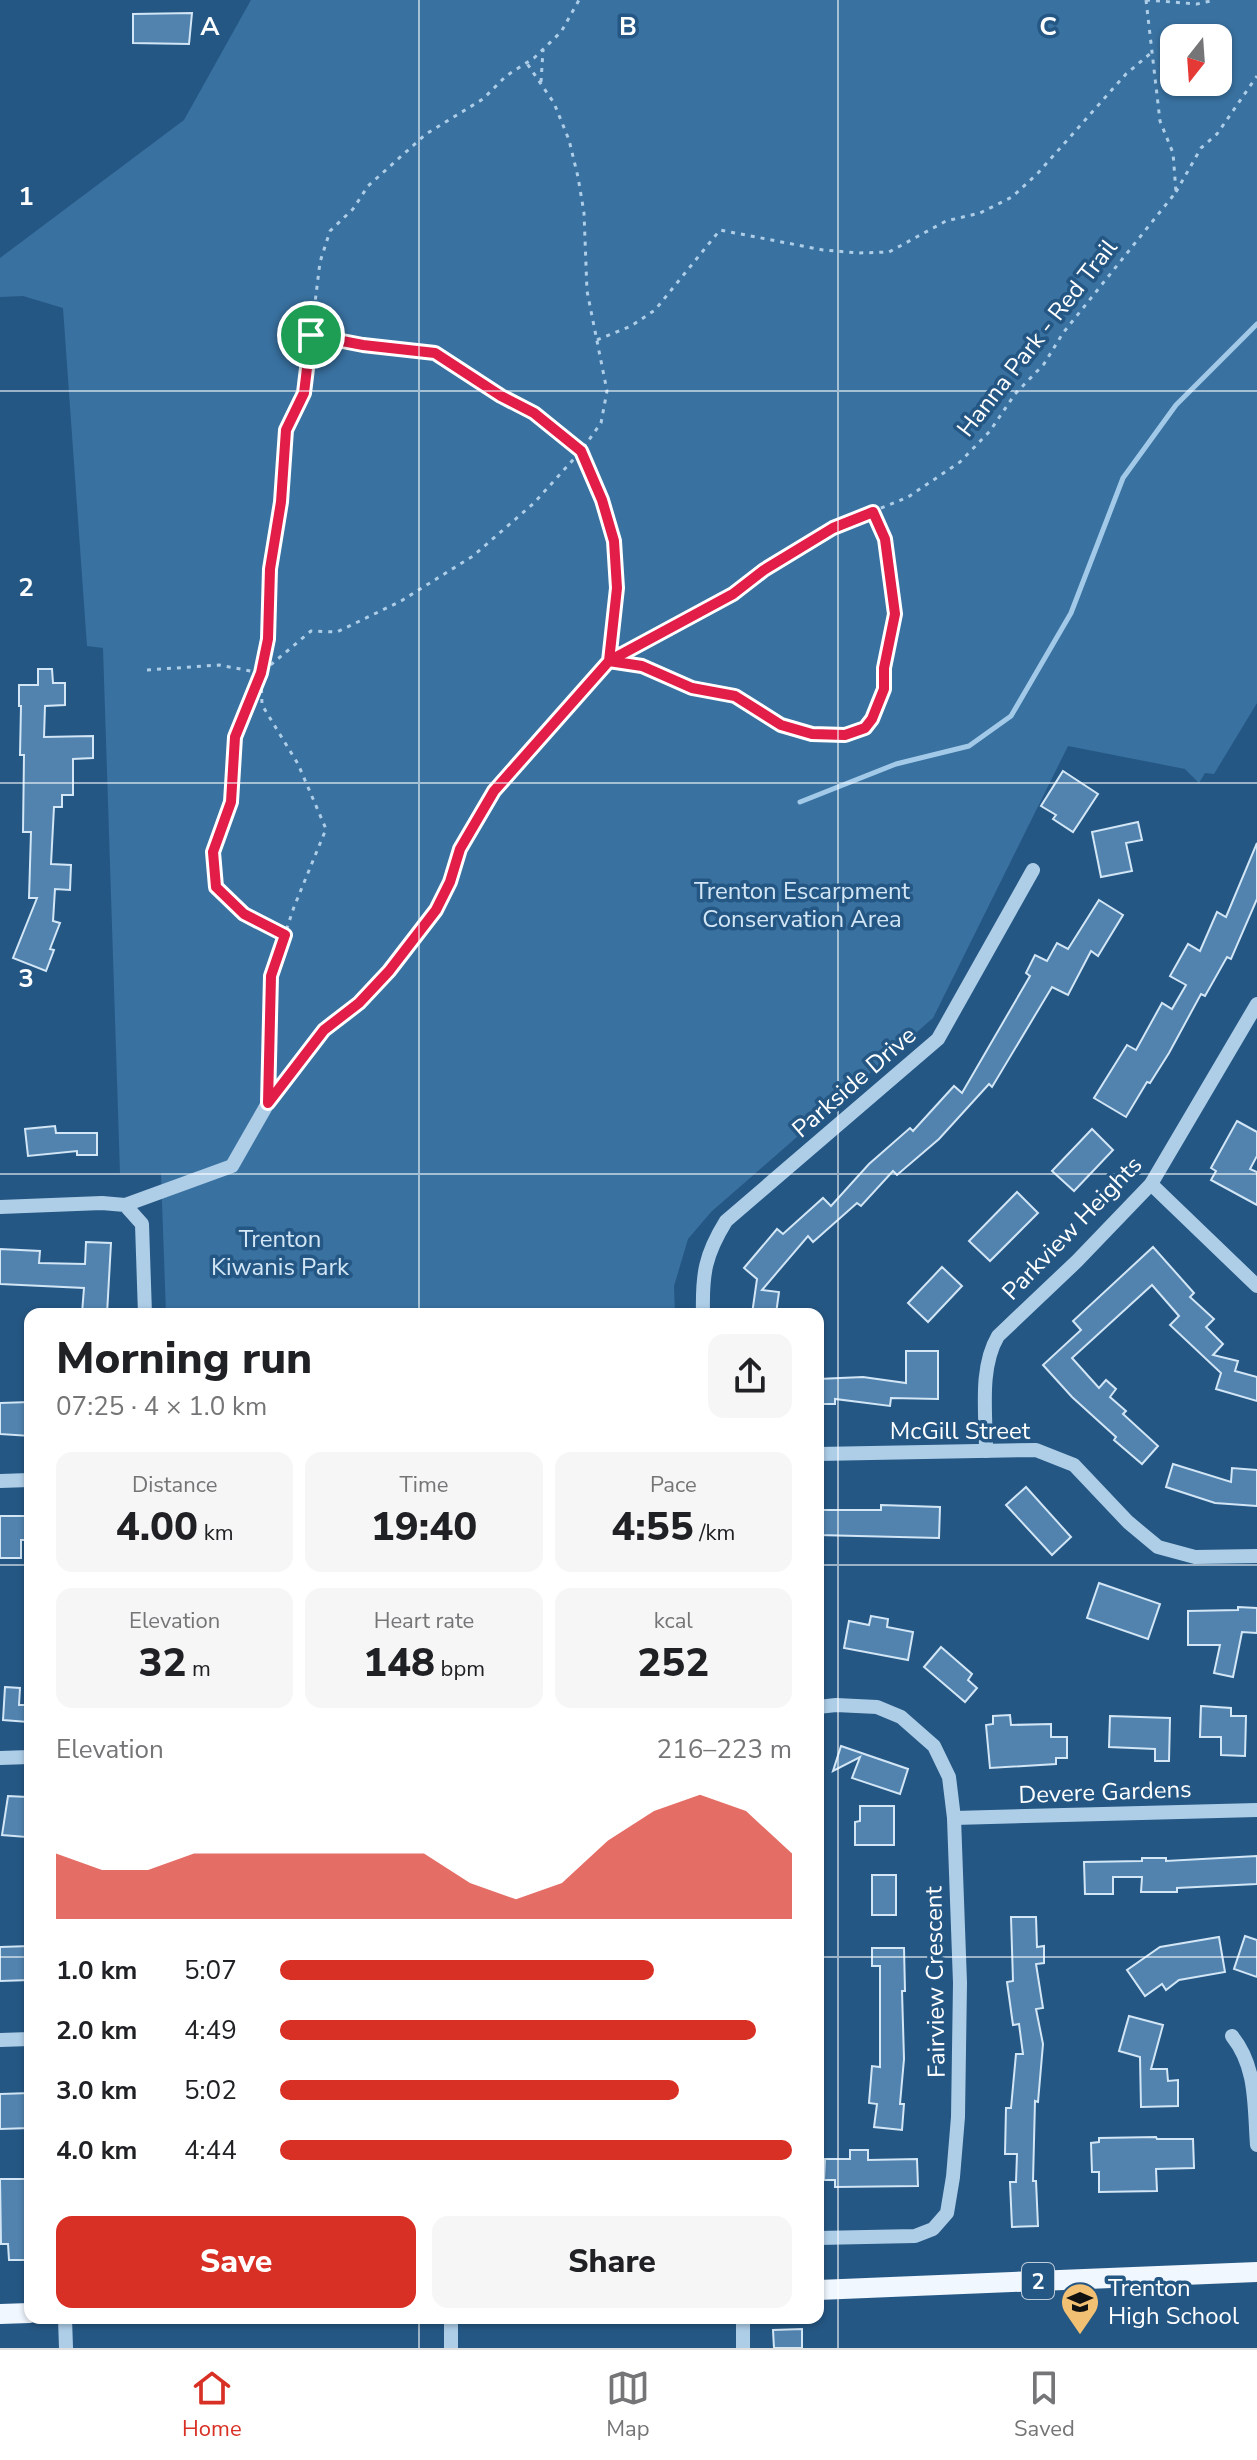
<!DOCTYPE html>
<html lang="en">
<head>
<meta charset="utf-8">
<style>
  body { margin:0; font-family:"Nunito Sans",sans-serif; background:#f6f6f6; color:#202124; height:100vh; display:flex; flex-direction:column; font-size:30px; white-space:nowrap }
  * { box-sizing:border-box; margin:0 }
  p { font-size:26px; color:#757577 }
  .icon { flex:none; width:44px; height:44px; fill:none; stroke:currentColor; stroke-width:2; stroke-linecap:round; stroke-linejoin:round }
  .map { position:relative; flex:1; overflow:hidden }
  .sheet { position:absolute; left:24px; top:1308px; width:800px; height:1016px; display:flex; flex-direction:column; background:#fff; border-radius:16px; box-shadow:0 2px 6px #0004 }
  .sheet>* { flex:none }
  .needle { width:52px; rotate:197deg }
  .buttons { position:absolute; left:1160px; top:24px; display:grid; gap:16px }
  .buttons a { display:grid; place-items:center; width:72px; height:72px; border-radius:16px; background:#fff; box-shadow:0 2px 6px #0004; font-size:40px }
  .pin { position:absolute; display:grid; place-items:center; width:68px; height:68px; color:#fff; margin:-34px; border:4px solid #fff; border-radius:50%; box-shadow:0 2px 8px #0007 }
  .round { display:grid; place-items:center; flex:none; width:84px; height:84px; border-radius:16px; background:#f6f6f6 }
  .headline { display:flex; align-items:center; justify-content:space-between; height:136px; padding:0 32px }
  h1 { font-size:44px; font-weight:800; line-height:60px }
  .metrics { display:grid; grid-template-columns:repeat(3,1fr); gap:12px; height:136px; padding:8px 32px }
  .metrics div { display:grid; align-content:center; border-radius:16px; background:#f6f6f6; text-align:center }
  .metrics b { font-size:40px; font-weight:800 }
  .metrics small { font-size:22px; font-weight:400 }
  .metrics p { font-size:22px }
  .chart { height:224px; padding:16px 32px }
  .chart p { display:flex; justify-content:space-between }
  .chart svg { width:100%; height:144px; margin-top:8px; fill:#d93025; opacity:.7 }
  .cta { display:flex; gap:16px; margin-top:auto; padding:16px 32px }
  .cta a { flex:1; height:92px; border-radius:16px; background:#d93025; color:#fff; font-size:32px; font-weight:800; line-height:92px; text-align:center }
  .cta a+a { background:#f6f6f6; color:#202124 }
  ul { padding:0 32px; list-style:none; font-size:26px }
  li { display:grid; grid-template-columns:128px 96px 1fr; align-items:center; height:60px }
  li i { height:20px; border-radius:10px; background:#d93025 }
  .menu { display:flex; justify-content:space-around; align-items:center; height:112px; border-top:2px solid #e0e0e0; background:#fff; font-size:22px; color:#757577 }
  .menu a { display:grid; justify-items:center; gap:4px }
  .menu .active { color:#d93025 }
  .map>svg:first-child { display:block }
</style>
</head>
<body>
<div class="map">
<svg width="1257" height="2348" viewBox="0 0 1257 2348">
  <rect width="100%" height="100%" fill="#255784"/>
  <path fill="#3971a0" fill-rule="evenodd" d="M 251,0 L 1257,0 L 1257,703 L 1214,774 L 1205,773 L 1199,783 L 1185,769 L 1068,746 L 933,1018 L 711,1212 L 688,1239 L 674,1286 L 675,1314 L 166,1314 L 161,1173 L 120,1173 L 103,648 L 87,646 L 63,308 L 23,296 L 0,297 L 0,258 L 184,120 ZM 1174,38 L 1218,38 L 1218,82 L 1174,82 Z"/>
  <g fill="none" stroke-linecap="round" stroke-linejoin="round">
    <polyline stroke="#a2cae8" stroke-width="5" points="800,802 896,764 969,746 1011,716 1071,613 1123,478 1176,405 1257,324"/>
  </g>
  <g fill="#5183ae" stroke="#d2e6f6" stroke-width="2">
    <polygon points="192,13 189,44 133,43 133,14"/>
    <polygon points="38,669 52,669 53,683 65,683 65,705 45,706 44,737 93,736 93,758 73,759 73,795 62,795 62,807 54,807 51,864 71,865 70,890 55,889 53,921 60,923 50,949 54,950 46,971 13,958 37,898 29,898 31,832 23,832 24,755 20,755 21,706 19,706 19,685 38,685"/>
    <polygon points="1063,771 1098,794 1073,832 1053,819 1056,815 1041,806"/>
    <polygon points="1138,822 1142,840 1126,843 1132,871 1101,877 1092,832"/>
    <polygon points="1257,843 1257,899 1231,959 1227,957 1205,996 1201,994 1169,1053 1150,1083 1147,1082 1126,1117 1094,1098 1127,1045 1136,1050 1162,1003 1172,1009 1186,985 1170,976 1188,944 1200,951 1217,912 1226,917"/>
    <polygon points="1099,900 1123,915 1098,956 1091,951 1068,995 1052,987 992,1087 989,1084 939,1139 897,1175 893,1171 861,1206 857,1203 813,1242 808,1236 762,1290 779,1292 776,1314 752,1314 757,1279 744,1268 777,1229 783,1234 823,1198 831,1206 869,1164 910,1128 913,1131 954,1086 962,1093 1030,976 1026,973 1035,955 1047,961 1057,943 1068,949"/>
    <polygon points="1237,1121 1257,1132 1257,1156 1250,1169 1257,1172 1257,1205 1211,1180 1216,1171 1211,1168"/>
    <polygon points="55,1126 56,1133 97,1133 97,1155 77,1155 77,1151 28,1156 25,1129"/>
    <polygon points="1092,1129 1113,1150 1074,1191 1052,1171"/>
    <polygon points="1017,1192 1038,1213 990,1261 969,1241"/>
    <polygon points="86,1242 111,1243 107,1314 82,1313 84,1288 0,1284 0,1249 40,1251 39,1263 85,1264"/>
    <polygon points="1153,1247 1194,1293 1190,1297 1214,1319 1206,1327 1223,1344 1213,1355 1238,1361 1235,1371 1257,1377 1257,1401 1216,1389 1221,1373 1170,1325 1179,1316 1152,1285 1072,1358 1099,1388 1106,1380 1116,1389 1110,1397 1126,1411 1123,1414 1158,1446 1142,1464 1114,1440 1116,1437 1072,1397 1043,1365 1081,1330 1073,1321"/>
    <polygon points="942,1267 962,1286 928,1322 908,1303"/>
    <polygon points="906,1351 938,1351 938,1399 891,1398 890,1406 835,1399 835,1404 818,1404 818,1379 863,1377 906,1383"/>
    <polygon points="30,1402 30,1436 0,1434 0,1403"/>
    <polygon points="1173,1464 1231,1482 1232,1468 1257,1470 1257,1506 1215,1503 1166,1487"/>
    <polygon points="1026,1487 1071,1537 1052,1555 1006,1505"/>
    <polygon points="881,1505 940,1507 939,1538 818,1535 818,1510 881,1510"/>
    <polygon points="0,1516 30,1516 30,1540 21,1540 21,1558 0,1558"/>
    <polygon points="1099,1583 1160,1604 1148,1639 1087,1618"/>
    <polygon points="1238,1607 1257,1608 1257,1633 1242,1632 1233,1677 1214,1673 1220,1645 1188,1645 1188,1611 1238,1610"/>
    <polygon points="871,1616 888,1619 887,1627 913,1632 908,1660 844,1648 849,1621 869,1625"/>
    <polygon points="941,1647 972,1674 968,1680 977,1688 965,1702 924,1667"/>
    <polygon points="5,1687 20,1688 19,1705 28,1705 28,1722 3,1720"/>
    <polygon points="1201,1706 1231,1708 1231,1716 1246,1716 1245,1756 1221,1755 1221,1737 1200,1737"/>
    <polygon points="1010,1715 1011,1725 1051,1724 1051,1737 1067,1737 1067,1758 1056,1758 1056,1764 990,1768 986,1725 993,1724 993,1716"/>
    <polygon points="1110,1716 1170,1718 1169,1761 1155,1761 1155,1749 1109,1747"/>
    <polygon points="841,1746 908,1769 900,1794 852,1778 860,1757 833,1771"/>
    <polygon points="8,1796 27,1797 26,1837 2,1835"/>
    <polygon points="860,1806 894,1806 894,1845 855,1845 855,1822 860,1821"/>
    <polygon points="1257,1856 1257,1884 1177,1888 1177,1892 1141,1892 1142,1877 1113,1877 1113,1894 1085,1894 1084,1862 1142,1861 1142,1858 1166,1858 1166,1861"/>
    <rect x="872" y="1875" width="24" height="40"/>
    <polygon points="1011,1917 1036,1917 1037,1947 1044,1946 1044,1963 1036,1964 1043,2008 1036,2009 1043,2044 1038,2102 1035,2101 1033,2181 1036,2181 1038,2226 1012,2227 1010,2182 1016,2182 1017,2154 1005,2154 1006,2108 1011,2108 1016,2054 1023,2054 1019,2024 1013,2025 1007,1982 1013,1981"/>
    <polygon points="1245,1936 1257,1940 1257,1977 1234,1969"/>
    <polygon points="1219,1937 1225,1972 1179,1980 1166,1990 1162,1984 1145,1996 1127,1970 1160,1947"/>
    <polygon points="30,1946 30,1980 0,1981 0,1947"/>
    <polygon points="872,1948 904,1948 905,1991 902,1991 904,2059 900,2104 904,2104 902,2130 874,2127 877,2104 869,2103 872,2066 880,2067 880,1966 872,1966"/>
    <polygon points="1129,2016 1163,2025 1151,2069 1167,2069 1168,2081 1178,2080 1178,2106 1141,2107 1140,2057 1119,2051"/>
    <polygon points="30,2093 30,2128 0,2129 0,2094"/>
    <polygon points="1156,2137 1157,2139 1193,2139 1194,2168 1156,2169 1157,2191 1099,2192 1099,2172 1092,2172 1091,2143 1099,2142 1099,2138"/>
    <polygon points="850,2150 868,2150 868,2160 917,2159 918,2186 835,2187 835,2180 824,2180 825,2159 850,2159"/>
    <polygon points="0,2179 27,2179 30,2260 9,2260 8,2244 1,2244"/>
    <polygon points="802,2329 802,2348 774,2348 773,2330"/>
  </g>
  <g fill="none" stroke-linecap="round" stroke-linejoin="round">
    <g stroke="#aecee8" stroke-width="3" stroke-dasharray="4 6" stroke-linecap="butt">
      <polyline points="1146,0 1197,4 1215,0"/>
      <polyline points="541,82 543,50"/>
      <polyline points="1176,192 1201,148 1217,134 1257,76"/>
      <polyline points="311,335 363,345 435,353 501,396 534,413 581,451 602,500 614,541 617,588 609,661 642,666 692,688 735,696 781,725 812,734 845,735 865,728 872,719 884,689 884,668 895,614 885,539 873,512"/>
      <polyline points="597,340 631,326 655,310 720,230 823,250 859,253 889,252 946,221 980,213 1012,197 1038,173 1126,74 1151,53"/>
      <polyline points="147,670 219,665 261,673"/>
      <polyline points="285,935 244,914 216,887 213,852 231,802 235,737 261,673 311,631 337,632 401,601 473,556 534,503 581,451 601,423 607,391 587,291 584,213 578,177 569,140 554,103 526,62"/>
      <polyline points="268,1087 271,976 294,907 326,829 298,764 262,705 261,673 268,639 270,569 281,502 286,430 304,393 320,262 330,231 353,209 368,186 426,134 483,99 506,76 534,58 561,32 579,0"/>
      <polyline points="278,1090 324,1030 359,1003 389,971 436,910 450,882 460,849 494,791 609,661 733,594 764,570 833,528 908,497 960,462 990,431 1015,394 1044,364 1063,333 1176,192 1173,153 1160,121 1146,0"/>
    </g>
    <g stroke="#aecee8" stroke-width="14">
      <polyline points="1151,1184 1257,1286"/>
      <polyline points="125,1205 232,1166 268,1103"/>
      <polyline points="0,1207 102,1203 125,1205 142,1224 145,1314"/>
      <path d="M 703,1314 C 702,1274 705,1255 726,1221 L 938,1039 L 1033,870"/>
      <path d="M 986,1451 C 986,1414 979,1368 998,1336 L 1077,1261 L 1151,1184 L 1257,1004"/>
      <polyline points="818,1454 1036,1450 1074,1465 1128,1522 1158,1547 1195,1557 1257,1556"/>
      <polyline points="0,1481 30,1480"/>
      <polyline points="818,1707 836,1705 877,1707 901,1717 934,1746 949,1777 954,1818 960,1983 958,2117 953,2177 947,2213 933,2229 915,2236 818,2238"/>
      <polyline points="0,1758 30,1757"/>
      <polyline points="954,1818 1257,1810"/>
      <path d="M 1232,2036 C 1257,2067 1254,2105 1257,2145"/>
      <polyline points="0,2040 30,2039"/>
      <polyline points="65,2318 66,2348"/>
      <polyline points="451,2318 451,2348"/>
      <polyline points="743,2318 743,2348"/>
    </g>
    <g stroke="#f0f7fe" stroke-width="20">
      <polyline points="818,2290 1257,2272"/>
      <polyline points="0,2314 30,2313"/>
    </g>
  </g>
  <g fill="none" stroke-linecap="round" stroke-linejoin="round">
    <g stroke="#fff" stroke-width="16">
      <polyline id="route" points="311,335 304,393 286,430 281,502 270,569 268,639 261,673 235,737 231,802 213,852 216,887 244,914 285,935 271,976 268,1103 324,1030 359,1003 389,971 436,910 450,882 460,849 494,791 609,661 733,594 764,570 833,528 873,512 885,539 895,614 884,668 884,689 872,719 865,728 845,735 812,734 781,725 735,696 692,688 642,666 609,661 617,588 614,541 602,500 581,451 534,413 501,396 435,353 363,345 311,335"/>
    </g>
    <use href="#route" stroke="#e11d48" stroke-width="10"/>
  </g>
  <path fill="none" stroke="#fff" stroke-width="2" stroke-opacity="0.55" d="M 419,0 L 419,1314M 838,0 L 838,2348M 0,391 L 1257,391M 0,783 L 1257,783M 0,1174 L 1257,1174M 0,1565 L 30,1565M 818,1565 L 1257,1565M 0,1957 L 30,1957M 818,1957 L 1257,1957M 419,2318 L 419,2348"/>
  <defs>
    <g id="school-pin" transform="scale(2)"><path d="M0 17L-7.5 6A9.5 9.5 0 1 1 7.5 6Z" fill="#f1c072" stroke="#255784"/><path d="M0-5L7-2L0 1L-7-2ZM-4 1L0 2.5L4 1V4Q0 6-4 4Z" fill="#111"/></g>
  </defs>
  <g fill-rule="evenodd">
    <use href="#school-pin" x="1080" y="2302"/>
  </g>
  <g text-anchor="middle" stroke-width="7" stroke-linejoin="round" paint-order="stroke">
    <rect fill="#255784" stroke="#becdda" stroke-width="2" x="1022" y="2263" width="32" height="36" rx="6"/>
    <g font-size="22" font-weight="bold" fill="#fff">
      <text x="1038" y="2289">2</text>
    </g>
    <g font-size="24" fill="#fff" stroke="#255784">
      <text transform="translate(1037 338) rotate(-52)" y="8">Hanna Park - Red Trail</text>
      <text transform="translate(854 1082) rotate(-41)" y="8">Parkside Drive</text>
      <text transform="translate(1072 1228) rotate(-46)" y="8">Parkview Heights</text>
      <text x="960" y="1439">McGill Street</text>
      <text transform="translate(1105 1792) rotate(-2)" y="8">Devere Gardens</text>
      <text transform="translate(935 1982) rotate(-91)" y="8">Fairview Crescent</text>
    </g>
    <g font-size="24" fill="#d2e6f6" stroke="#255784">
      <text x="802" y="899">Trenton Escarpment<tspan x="802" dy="28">Conservation Area</tspan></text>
      <text x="280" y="1247">Trenton<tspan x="280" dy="28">Kiwanis Park</tspan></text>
    </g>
    <g font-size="24" fill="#fff" stroke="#255784" text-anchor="start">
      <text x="1108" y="2296">Trenton<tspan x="1108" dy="28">High School</tspan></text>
    </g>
  </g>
  <g font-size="26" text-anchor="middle" font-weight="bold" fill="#fff" stroke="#255784" stroke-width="7" stroke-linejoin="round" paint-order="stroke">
    <text x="210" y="35">A</text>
    <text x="628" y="35">B</text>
    <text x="1048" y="35">C</text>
    <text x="26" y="205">1</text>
    <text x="26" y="596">2</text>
    <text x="26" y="987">3</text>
  </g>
</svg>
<div class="buttons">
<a><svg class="needle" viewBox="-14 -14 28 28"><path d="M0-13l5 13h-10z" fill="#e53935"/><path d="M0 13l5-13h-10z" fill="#757577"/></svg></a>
</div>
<div class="pin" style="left:311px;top:335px;background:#1e9e55"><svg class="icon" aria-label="arrive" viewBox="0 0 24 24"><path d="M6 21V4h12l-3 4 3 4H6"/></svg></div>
<section class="sheet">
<div class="headline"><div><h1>Morning run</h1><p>07:25 · 4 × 1.0 km</p></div><a class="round"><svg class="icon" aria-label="share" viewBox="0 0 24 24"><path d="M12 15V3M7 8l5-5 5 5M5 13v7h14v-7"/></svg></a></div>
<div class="metrics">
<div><p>Distance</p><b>4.00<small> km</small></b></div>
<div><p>Time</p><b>19:40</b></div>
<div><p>Pace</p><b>4:55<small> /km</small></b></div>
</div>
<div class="metrics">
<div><p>Elevation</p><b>32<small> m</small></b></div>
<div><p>Heart rate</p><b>148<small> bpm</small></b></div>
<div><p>kcal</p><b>252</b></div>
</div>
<div class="chart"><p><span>Elevation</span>216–223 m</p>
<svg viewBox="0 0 160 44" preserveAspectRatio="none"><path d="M0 44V24L10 29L20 29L30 24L40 24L50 24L60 24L70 24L80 24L90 33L100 38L110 33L120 20L130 11L140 6L150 11L160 24V44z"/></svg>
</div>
<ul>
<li><b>1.0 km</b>5:07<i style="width:73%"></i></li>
<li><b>2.0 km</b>4:49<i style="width:93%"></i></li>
<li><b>3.0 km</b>5:02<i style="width:78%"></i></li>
<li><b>4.0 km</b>4:44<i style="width:100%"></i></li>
</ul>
<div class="cta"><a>Save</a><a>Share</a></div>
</section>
</div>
<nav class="menu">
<a class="active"><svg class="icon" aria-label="home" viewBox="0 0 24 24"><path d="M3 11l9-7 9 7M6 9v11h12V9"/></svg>Home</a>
<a><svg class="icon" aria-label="map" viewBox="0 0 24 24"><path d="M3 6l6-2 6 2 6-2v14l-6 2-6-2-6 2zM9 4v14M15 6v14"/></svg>Map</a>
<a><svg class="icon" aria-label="saved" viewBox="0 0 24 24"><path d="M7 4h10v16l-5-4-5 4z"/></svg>Saved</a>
</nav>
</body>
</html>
